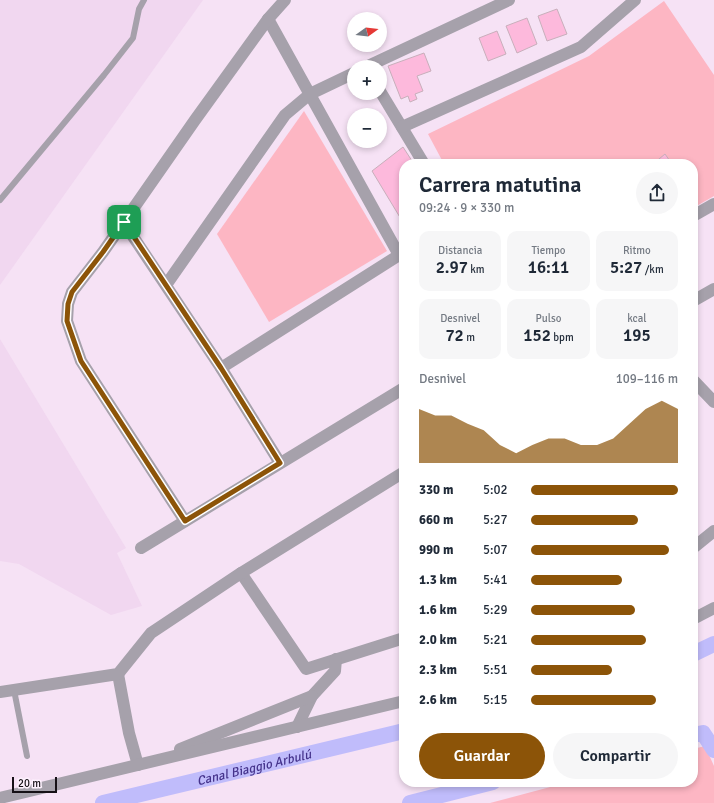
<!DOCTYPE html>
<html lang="es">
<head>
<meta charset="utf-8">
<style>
  body { margin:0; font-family:Signika,sans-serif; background:#f6f6f7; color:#1f2937; height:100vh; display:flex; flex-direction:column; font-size:15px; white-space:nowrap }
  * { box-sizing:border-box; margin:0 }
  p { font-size:13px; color:#747a83 }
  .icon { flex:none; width:22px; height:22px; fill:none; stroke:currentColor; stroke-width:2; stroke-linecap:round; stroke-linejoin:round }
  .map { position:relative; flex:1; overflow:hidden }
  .side { position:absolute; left:399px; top:159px; width:299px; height:628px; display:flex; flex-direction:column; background:#fff; border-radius:16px; box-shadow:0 2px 6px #0003 }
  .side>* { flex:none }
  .needle { width:26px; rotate:75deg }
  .tools { position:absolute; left:347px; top:12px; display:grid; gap:8px }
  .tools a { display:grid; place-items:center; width:40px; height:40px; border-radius:50%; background:#fff; box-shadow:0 2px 6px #0003; font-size:20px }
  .scale { position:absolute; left:12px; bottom:10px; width:45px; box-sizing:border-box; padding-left:4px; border:2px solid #161016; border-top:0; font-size:11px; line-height:14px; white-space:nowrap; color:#161016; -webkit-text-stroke:3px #fef2fe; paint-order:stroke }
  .pin { position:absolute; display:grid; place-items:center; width:34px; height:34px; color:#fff; margin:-17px; border-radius:8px; box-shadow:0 2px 6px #0006 }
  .round { display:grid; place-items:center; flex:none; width:42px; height:42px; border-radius:21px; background:#f6f6f7 }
  .head { display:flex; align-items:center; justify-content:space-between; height:68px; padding:0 20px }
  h1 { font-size:22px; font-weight:600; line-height:30px }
  .metrics { display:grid; grid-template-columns:repeat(3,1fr); gap:6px; height:68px; padding:4px 20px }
  .metrics div { display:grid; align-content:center; border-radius:10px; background:#f6f6f7; text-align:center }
  .metrics b { font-size:17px; font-weight:600 }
  .metrics small { font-size:11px; font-weight:400 }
  .metrics p { font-size:11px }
  .chart { height:112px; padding:8px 20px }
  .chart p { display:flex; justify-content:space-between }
  .chart svg { width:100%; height:72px; margin-top:4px; fill:#8c5408; opacity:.7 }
  .cta { display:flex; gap:8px; margin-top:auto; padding:8px 20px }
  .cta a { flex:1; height:46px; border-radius:24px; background:#8c5408; color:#fff; font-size:16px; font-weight:600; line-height:46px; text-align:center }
  .cta a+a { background:#f6f6f7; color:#1f2937 }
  ul { padding:0 20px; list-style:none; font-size:13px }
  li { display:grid; grid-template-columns:64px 48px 1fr; align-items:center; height:30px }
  li i { height:10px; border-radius:5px; background:#8c5408 }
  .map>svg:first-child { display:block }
</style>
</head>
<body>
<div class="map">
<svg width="714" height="803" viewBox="0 0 714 803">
  <rect width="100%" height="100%" fill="#f6e2f5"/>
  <g fill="#f1d7f0">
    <polygon points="0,0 203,0 0,285"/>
    <polygon points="0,339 126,548 117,553 142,606 111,615 19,564 0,561"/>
  </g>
  <g fill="#fdb6c3">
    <polygon points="664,1 714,75 714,196 693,208 693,164 444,164 428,134 589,56"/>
    <polygon points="304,111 387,251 269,322 217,234"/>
    <polygon points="705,746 714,766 714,803 490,803 569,782 693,782 693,749"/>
  </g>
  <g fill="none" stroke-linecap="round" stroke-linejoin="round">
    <g stroke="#c0bcfb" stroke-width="16">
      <polyline points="693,654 714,644"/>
      <polyline points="693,735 703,733 714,750"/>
      <path id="s1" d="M 103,803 L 404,731"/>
      <polyline points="410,803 493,782"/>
    </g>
  </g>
  <g fill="#fdb9dc" stroke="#c8afbb">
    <polygon points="557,9 567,34 547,41 538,16"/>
    <polygon points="527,18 537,44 517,53 506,26"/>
    <polygon points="497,31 506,54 488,61 479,38"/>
    <polygon points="424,53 431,71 417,76 423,91 415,94 417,99 410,102 408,96 401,99 388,66"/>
    <polygon points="403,147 414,164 404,164 404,224 372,171"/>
    <polygon points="665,154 672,164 653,164"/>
  </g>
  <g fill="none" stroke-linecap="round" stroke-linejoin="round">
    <g stroke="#a6a1ab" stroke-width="6">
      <polyline points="0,200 104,75 133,38 139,9 144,0"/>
      <polyline points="14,690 27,756"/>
    </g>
    <g stroke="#a6a1ab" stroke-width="12">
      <polyline points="268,19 399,255"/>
      <polyline points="366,67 509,0"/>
      <polyline points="380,91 424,164"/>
      <polyline points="402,127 581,47 635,0"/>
      <polyline points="693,216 714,204"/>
      <polyline points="124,223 221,368 280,463"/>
      <polyline points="166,285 285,115 310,94 354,73"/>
      <polyline points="693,301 714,289"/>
      <polyline points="221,368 404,252"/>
      <polyline points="693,380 714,402"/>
      <polyline points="185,521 81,361 67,321 68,304 72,292 103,252 195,120 268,19 285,0"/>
      <polyline points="141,548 404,388"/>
      <polyline points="693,548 714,531"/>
      <polyline points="241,573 306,669 404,638"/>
      <polyline points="693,619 714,608"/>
      <polyline points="118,674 129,733 138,765"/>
      <polyline points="0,692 118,674 151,633 241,573 404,472"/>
      <polyline points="297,727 312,696 335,671 336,659"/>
      <polyline points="180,749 312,696"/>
      <polyline points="0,798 404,701"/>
    </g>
  </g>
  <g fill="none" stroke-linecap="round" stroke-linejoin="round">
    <g stroke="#fff" stroke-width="8">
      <polygon id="route" points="124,222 221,368 280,463 185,521 81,361 67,321 68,304 72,292 103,252"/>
    </g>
    <use href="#route" stroke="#8c5408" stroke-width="5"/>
  </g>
  <g text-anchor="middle" stroke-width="4" stroke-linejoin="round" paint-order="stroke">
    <g font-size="13" font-style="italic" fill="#45338c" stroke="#fef2fe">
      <text dy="5" stroke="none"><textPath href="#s1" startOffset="155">Canal Biaggio Arbulú</textPath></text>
    </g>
  </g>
</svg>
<div class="tools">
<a><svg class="needle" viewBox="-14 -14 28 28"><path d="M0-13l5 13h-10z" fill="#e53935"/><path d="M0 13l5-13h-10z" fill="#747a83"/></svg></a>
<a>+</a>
<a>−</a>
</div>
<div class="scale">20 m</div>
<div class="pin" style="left:124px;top:222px;background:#1e9e55"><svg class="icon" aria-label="arrive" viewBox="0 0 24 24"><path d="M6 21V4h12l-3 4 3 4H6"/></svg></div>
<section class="side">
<div class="head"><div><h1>Carrera matutina</h1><p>09:24 · 9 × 330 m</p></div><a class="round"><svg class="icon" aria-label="share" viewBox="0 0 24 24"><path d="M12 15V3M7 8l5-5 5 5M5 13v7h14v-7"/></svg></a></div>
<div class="metrics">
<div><p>Distancia</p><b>2.97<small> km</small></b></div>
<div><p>Tiempo</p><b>16:11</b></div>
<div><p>Ritmo</p><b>5:27<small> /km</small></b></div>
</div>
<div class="metrics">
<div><p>Desnivel</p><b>72<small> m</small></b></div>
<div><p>Pulso</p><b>152<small> bpm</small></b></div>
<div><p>kcal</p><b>195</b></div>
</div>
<div class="chart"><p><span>Desnivel</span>109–116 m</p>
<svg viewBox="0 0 160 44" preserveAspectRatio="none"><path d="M0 44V11L10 15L20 15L30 20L40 24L50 33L60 38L70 33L80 29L90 29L100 33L110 33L120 29L130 20L140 11L150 6L160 11V44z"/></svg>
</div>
<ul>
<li><b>330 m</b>5:02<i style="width:100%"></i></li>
<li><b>660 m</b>5:27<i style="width:73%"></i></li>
<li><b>990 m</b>5:07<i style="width:94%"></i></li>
<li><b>1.3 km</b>5:41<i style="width:62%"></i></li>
<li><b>1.6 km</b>5:29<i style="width:71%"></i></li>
<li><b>2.0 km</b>5:21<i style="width:78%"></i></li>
<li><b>2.3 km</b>5:51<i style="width:55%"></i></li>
<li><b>2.6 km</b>5:15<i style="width:85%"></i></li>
</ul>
<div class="cta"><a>Guardar</a><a>Compartir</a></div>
</section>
</div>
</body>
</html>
